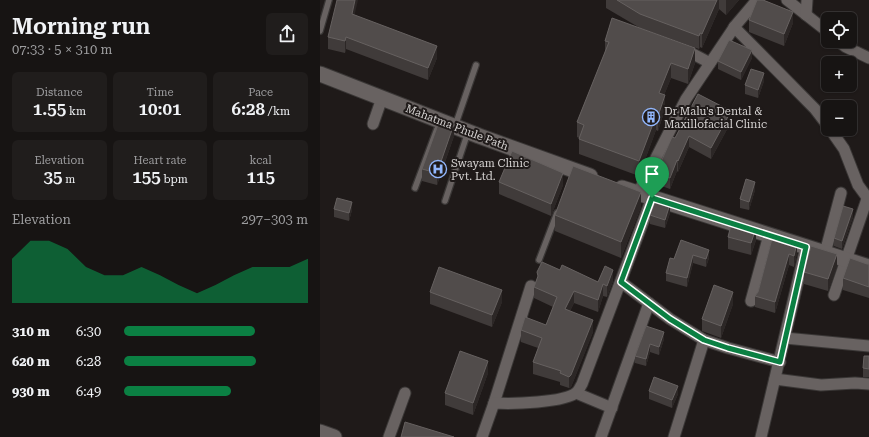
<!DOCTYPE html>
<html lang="en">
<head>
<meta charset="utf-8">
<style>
  body { margin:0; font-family:"Roboto Serif",serif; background:#201d1c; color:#f1f3f6; height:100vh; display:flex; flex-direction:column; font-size:15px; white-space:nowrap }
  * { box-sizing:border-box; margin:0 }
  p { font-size:13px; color:#9e9ea0 }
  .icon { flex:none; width:22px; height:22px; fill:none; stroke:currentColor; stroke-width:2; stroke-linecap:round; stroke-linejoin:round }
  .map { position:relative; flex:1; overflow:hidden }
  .details { display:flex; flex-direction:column; background:#171413; width:320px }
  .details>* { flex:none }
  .controls { position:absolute; left:501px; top:12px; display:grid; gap:8px }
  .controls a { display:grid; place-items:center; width:36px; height:36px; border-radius:6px; background:#171413; box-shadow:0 1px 3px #0004,0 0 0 1px #363333; font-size:20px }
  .pin { position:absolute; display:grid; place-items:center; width:34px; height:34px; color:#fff; margin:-41px -17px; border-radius:50% 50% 50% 0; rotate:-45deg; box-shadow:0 0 4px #0007 }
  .pin .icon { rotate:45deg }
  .round { display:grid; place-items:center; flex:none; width:42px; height:42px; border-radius:6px; background:#201d1c }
  .head { display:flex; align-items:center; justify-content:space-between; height:68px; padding:0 12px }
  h1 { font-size:22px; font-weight:600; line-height:30px }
  .metrics { display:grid; grid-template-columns:repeat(3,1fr); gap:6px; height:68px; padding:4px 12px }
  .metrics div { display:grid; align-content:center; border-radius:6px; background:#201d1c; text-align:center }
  .metrics b { font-size:17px; font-weight:600 }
  .metrics small { font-size:11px; font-weight:400 }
  .metrics p { font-size:11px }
  .chart { height:112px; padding:8px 12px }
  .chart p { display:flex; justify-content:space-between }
  .chart svg { width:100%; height:72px; margin-top:4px; fill:#0b8043; opacity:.7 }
  ul { padding:0 12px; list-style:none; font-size:13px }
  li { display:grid; grid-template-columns:64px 48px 1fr; align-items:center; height:30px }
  li i { height:10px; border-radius:5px; background:#0b8043 }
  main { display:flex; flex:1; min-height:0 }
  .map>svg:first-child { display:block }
</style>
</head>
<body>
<main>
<section class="details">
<div class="head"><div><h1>Morning run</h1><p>07:33 · 5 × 310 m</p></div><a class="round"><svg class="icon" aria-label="share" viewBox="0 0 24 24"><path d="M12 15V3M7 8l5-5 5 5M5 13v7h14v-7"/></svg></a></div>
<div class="metrics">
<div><p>Distance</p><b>1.55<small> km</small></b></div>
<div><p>Time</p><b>10:01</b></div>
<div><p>Pace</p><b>6:28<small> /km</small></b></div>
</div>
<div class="metrics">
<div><p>Elevation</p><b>35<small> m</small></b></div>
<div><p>Heart rate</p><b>155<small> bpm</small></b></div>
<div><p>kcal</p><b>115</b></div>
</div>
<div class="chart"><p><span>Elevation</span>297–303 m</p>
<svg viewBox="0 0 160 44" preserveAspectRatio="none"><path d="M0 44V17L10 6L20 6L30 11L40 22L50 27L60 27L70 22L80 27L90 33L100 38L110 33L120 27L130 22L140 22L150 22L160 17V44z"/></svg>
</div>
<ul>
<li><b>310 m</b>6:30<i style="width:71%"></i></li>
<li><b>620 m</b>6:28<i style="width:72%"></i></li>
<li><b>930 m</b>6:49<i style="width:58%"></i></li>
</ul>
</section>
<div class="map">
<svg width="549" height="437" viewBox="0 0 549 437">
  <rect width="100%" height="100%" fill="#1f1a19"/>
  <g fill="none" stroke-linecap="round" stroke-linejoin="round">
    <g stroke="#3a3736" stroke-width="8">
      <g id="lane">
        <polyline points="0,31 9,0"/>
        <polyline points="135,126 156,65"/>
        <polyline points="95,188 117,129"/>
        <polyline points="125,201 148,132"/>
        <polyline points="219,260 237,213"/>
      </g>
    </g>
    <g stroke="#3a3736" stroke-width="13">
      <g id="street">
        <polyline points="467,0 508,32"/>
        <polyline points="486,15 487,0"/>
        <polyline points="414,27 495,109 508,126"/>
        <polyline points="518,41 526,47 549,58"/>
        <polyline points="361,50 375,55 390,63"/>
        <polyline points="53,124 62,98"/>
        <polyline points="510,129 524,149 538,185 549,200"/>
        <polyline points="318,193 366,99 415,26 437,0"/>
        <polyline points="505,253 521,193"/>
        <polyline points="301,282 350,319 384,340 408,348 460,362"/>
        <polyline points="514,295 547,199"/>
        <polyline points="431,301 449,235"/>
        <polyline points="465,338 549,346"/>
        <polyline points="455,379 501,385 535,383 549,384"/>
        <polyline points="256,393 292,408"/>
        <polyline points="174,403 211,286"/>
        <polyline points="69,437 85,393"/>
        <path d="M 162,437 L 174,403 C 191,404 245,403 257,392 C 259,390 260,387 262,384 L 332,198"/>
        <polyline points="281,437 329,303"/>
        <polyline points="354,437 384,340"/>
        <polyline points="441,437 486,247"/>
      </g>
    </g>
    <g stroke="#3a3736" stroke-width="17">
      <g id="secondary">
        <polyline points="0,74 159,136 270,176"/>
        <polyline points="302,188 549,267"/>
        <polyline points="0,432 14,437"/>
      </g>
    </g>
    <use href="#lane" stroke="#686261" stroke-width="5.5"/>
    <use href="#street" stroke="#686261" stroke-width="11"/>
    <use href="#secondary" stroke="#686261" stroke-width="15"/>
  </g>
  <g fill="#403b3a">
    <polygon points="286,0 419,0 406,15 399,9 382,48 380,47 379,49 320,28 286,8"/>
    <polygon points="34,15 117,58 108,80 26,49 25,53 8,49 8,37"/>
    <polygon points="429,20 473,23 464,46 429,32"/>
    <polygon points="285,41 375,63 368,84 351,78 344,95 345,109 338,131 336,130 319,176 259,154 259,138 257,137 257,122 285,53"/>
    <polygon points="432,58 421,80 398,69 398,61"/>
    <polygon points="444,81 438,98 425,94 425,85"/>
    <polygon points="411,122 391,159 369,147 358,172 357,171 350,189 336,184 336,173 355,138"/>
    <polygon points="134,136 117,185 102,181 102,169"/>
    <polygon points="179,182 243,185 231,216 179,194"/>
    <polygon points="435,190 429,210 420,208 420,199"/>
    <polygon points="321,207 301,258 235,231 235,215"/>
    <polygon points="14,209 32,210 29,221 14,217"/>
    <polygon points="350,213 345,228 330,224 330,215"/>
    <polygon points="533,217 522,249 514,246 514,238"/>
    <polygon points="453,235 477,253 474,267 469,265 455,313 435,307 435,296 438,292"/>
    <polygon points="408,237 436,240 431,255 408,249"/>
    <polygon points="361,240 389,258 386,267 373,263 367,287 346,281 346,273 354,259"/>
    <polygon points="547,264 549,264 549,298 523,290 523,278"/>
    <polygon points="517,266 508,291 484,284 484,272"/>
    <polygon points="240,270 278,282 293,281 287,297 283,296 278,312 254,303 250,311 273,332 251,387 249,388 240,385 240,382 213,374 213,362 218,348 201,342 201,330 226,325 233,307 214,298 214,287"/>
    <polygon points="110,292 182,302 172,327 110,304"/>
    <polygon points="413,304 401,338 382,331 382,319"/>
    <polygon points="326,326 344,339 339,355 330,352 326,366 315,363 315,356"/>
    <polygon points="549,356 549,377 543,377 543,368"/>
    <polygon points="168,373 153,415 125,405 125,393"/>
    <polygon points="329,391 358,394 352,408 329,399"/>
  </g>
  <g fill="#2c2726">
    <polygon points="35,0 38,0 32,26 32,14"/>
    <polygon points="397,0 399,0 399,9 382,48 382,34"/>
    <polygon points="406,0 419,0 406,15"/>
    <polygon points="473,12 473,23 464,46 464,34"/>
    <polygon points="380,33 380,47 379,49 379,36"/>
    <polygon points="26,37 26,49 25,53 25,41"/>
    <polygon points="117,46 117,58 108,80 108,68"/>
    <polygon points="375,48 375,63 368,84 368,69"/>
    <polygon points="432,50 432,58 421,80 421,72"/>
    <polygon points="351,63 351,78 339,108 339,93"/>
    <polygon points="444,73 444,81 438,98 438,90"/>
    <polygon points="345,95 345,109 338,131 338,116"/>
    <polygon points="411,111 411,122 391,159 391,148"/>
    <polygon points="336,116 336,130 319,176 319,161"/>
    <polygon points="134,124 134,136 117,185 117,173"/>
    <polygon points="369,136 369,147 358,172 358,161"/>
    <polygon points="357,160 357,171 350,189 350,178"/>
    <polygon points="243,173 243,185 231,216 231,204"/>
    <polygon points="435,182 435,190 429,210 429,202"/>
    <polygon points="321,192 321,207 301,258 301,242"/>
    <polygon points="32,202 32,210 29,221 29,213"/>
    <polygon points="350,204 350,213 345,228 345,220"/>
    <polygon points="533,209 533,217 522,249 522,241"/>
    <polygon points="436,228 436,240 431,255 431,243"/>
    <polygon points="477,243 477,253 474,267 474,256"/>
    <polygon points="389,250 389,258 386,267 386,259"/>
    <polygon points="469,254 469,265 455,313 455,302"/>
    <polygon points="517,254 517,266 508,291 508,279"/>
    <polygon points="373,255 373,263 367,287 367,278"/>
    <polygon points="293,270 293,281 287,297 287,286"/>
    <polygon points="283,284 283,296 278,312 278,300"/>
    <polygon points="182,290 182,302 172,327 172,315"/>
    <polygon points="254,291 254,303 245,321 245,309"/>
    <polygon points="413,292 413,304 401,338 401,326"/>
    <polygon points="273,320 273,332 251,387 249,388 249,377"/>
    <polygon points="344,332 344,339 339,355 339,347"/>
    <polygon points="330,344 330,352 326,366 326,359"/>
    <polygon points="168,361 168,373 153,415 153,403"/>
    <polygon points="358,386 358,394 352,408 352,400"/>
  </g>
  <g fill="#514c4b" stroke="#666160">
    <polygon points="17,0 35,0 32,14 117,46 108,68 26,37 25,41 8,37"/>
    <polygon points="297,0 397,0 382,34 380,33 379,36 320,14"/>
    <polygon points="437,0 443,0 473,12 464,34 429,20"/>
    <polygon points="292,18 375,48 368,69 351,63 339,93 345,95 338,116 336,116 319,161 259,139 264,125 257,122 289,42 285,41"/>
    <polygon points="409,40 432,50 421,72 398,61"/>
    <polygon points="431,69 444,73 438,90 425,85"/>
    <polygon points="378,94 411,111 391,148 369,136 358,161 357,160 350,178 336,173 352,137 355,138"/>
    <polygon points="120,119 134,124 117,173 102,169"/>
    <polygon points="192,151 243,173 231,204 179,182"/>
    <polygon points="253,166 321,192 301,242 235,215"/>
    <polygon points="426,179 435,182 429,202 420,199"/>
    <polygon points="17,198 32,202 29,213 14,209"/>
    <polygon points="336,200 350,204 345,220 330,215"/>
    <polygon points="523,206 533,209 522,241 514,238"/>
    <polygon points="412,221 436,228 431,243 408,237"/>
    <polygon points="453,235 477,243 474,256 469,254 455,302 435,296 438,292"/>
    <polygon points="361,240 389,250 386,259 373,255 367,278 346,273 350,258 354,259"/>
    <polygon points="491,246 517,254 508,279 484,272"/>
    <polygon points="530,258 547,264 549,264 549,287 523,278"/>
    <polygon points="222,262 240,270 242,265 278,282 285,266 293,270 287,286 283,284 278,300 254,291 245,309 273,320 251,375 249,377 240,373 241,371 213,362 222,338 201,330 205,317 226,325 237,297 214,287 218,276 217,272"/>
    <polygon points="119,267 182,290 172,315 110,292"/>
    <polygon points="394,285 413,292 401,326 382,319"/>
    <polygon points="326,326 344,332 339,347 330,344 326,359 315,356"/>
    <polygon points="140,351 168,361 153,403 125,393"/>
    <polygon points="544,356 549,356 549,369 543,368"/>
    <polygon points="334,377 358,386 352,400 329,391"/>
    <polygon points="85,422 134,437 81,437"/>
  </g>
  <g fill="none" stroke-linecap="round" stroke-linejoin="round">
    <g stroke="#fff" stroke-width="8">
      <polygon id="route" points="332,198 486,247 460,362 408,348 384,340 350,319 301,282"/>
    </g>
    <use href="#route" stroke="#0b8043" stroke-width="5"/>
  </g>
  <defs>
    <g id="building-ring" transform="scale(0.9)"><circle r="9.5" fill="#1f1a19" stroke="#92b7fd" stroke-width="1.5"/><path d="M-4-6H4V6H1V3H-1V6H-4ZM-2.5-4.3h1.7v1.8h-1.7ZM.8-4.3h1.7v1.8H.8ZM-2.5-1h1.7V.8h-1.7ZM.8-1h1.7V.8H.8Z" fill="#92b7fd"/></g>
    <g id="hospital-ring" transform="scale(0.9)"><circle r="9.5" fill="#1f1a19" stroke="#92b7fd" stroke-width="1.5"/><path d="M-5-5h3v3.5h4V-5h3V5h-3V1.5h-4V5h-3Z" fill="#92b7fd"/></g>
  </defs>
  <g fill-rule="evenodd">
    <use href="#building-ring" x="331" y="117"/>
    <use href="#hospital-ring" x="118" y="169"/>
  </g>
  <g text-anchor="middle" stroke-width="4" stroke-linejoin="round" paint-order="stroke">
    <g font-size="11" fill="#d7d4d3" stroke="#1f1a19" text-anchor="start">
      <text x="344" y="115">Dr Malu's Dental &amp;<tspan x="344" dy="13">Maxillofacial Clinic</tspan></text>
      <text x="131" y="167">Swayam Clinic<tspan x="131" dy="13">Pvt. Ltd.</tspan></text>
    </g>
    <g font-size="11" fill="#d7d4d3" stroke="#1f1a19">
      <text transform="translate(137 127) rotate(21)" y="4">Mahatma Phule Path</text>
    </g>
  </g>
</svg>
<div class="controls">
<a><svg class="icon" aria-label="locate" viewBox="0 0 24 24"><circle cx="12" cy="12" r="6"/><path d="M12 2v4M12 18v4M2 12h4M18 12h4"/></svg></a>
<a>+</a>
<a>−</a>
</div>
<div class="pin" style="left:332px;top:198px;background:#1e9e55"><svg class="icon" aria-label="arrive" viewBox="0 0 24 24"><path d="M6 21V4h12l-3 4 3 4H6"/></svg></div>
</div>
</main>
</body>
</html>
